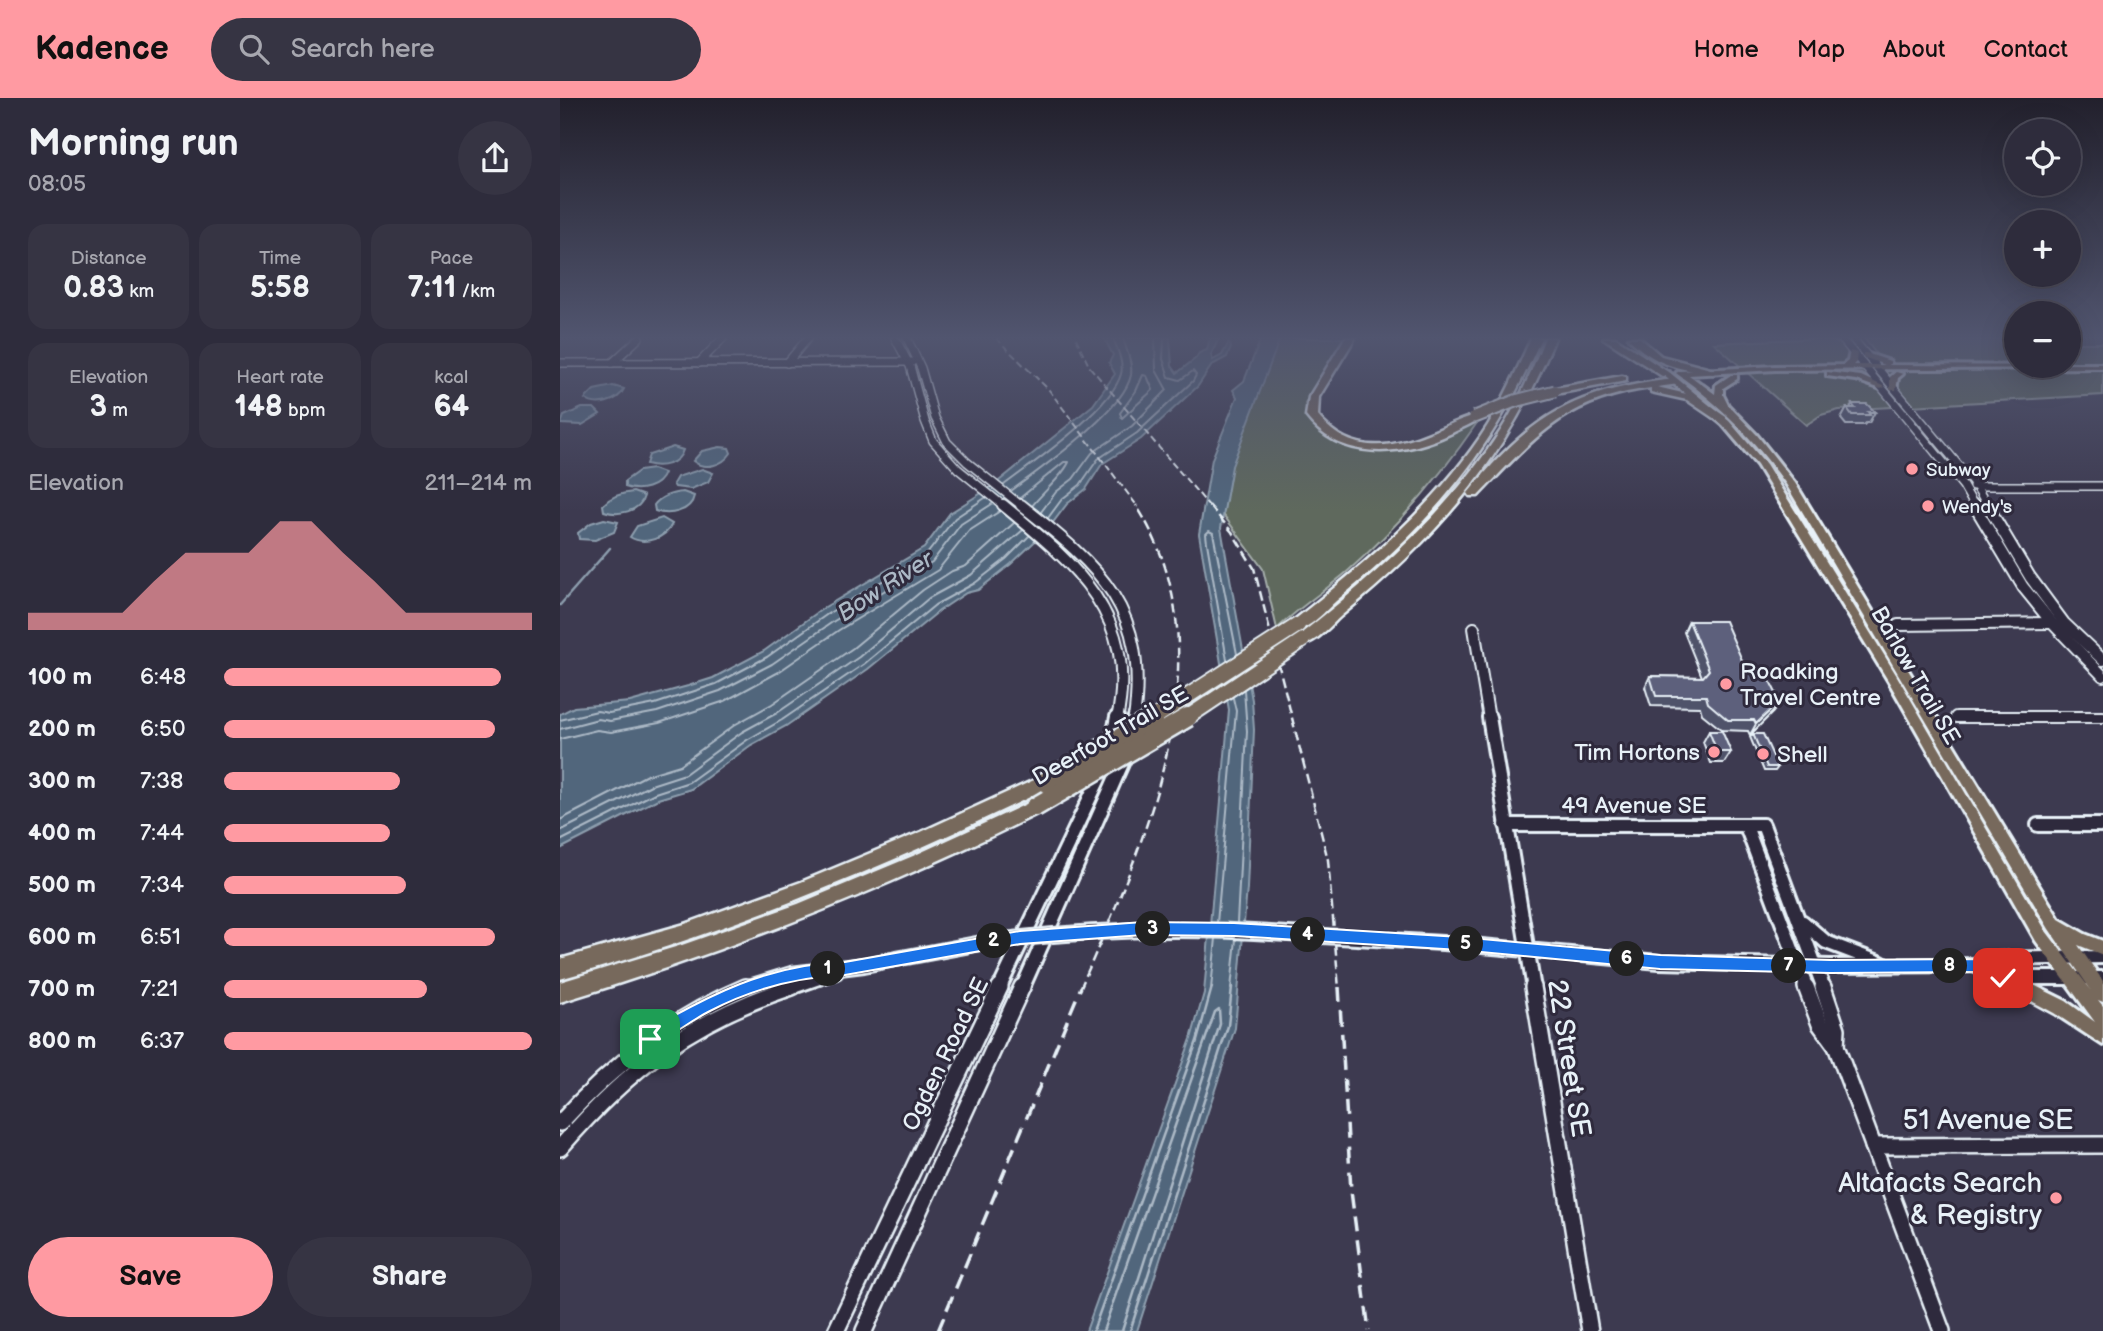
<!DOCTYPE html>
<html lang="en">
<head>
<meta charset="utf-8">
<style>
  body { margin:0; font-family:"Balsamiq Sans",sans-serif; background:#363443; color:#f1f3f6; height:100vh; display:flex; flex-direction:column; font-size:26px; white-space:nowrap }
  * { box-sizing:border-box; margin:0 }
  p { font-size:23px; color:#a7a7af }
  .icon { flex:none; width:38px; height:38px; fill:none; stroke:currentColor; stroke-width:2; stroke-linecap:round; stroke-linejoin:round }
  .map { position:relative; flex:1; overflow:hidden }
  .sheet { display:flex; flex-direction:column; background:#2e2c3c; width:560px }
  .sheet>* { flex:none }
  .fabs { position:absolute; left:1444px; top:21px; display:grid; gap:14px }
  .fabs a { display:grid; place-items:center; width:77px; height:77px; border-radius:50%; background:#2e2c3c; box-shadow:0 7px 28px #0002,0 0 0 2px #494856; font-size:35px }
  .pin { position:absolute; display:grid; place-items:center; width:60px; height:60px; color:#fff; margin:-30px; border-radius:14px; box-shadow:0 4px 10px #0006 }
  .km { position:absolute; width:35px; height:35px; margin:-18px; border-radius:50%; background:#222; color:#fff; font-size:19px; line-height:35px; text-align:center }
  .round { display:grid; place-items:center; flex:none; width:74px; height:74px; border-radius:37px; background:#363443 }
  .headline { display:flex; align-items:center; justify-content:space-between; height:119px; padding:0 28px }
  h1 { font-size:38px; font-weight:700; line-height:52px }
  .stats { display:grid; grid-template-columns:repeat(3,1fr); gap:10px; height:119px; padding:7px 28px }
  .stats div { display:grid; align-content:center; border-radius:18px; background:#363443; text-align:center }
  .stats b { font-size:30px; font-weight:700 }
  .stats small { font-size:19px; font-weight:400 }
  .stats p { font-size:19px }
  .chart { height:196px; padding:14px 28px }
  .chart p { display:flex; justify-content:space-between }
  .chart svg { width:100%; height:126px; margin-top:7px; fill:#ff9aa2; opacity:.7 }
  .action { display:flex; gap:14px; margin-top:auto; padding:14px 28px }
  .action a { flex:1; height:80px; border-radius:42px; background:#ff9aa2; color:#111; font-size:28px; font-weight:700; line-height:80px; text-align:center }
  .action a+a { background:#363443; color:#f1f3f6 }
  ul { padding:0 28px; list-style:none; font-size:23px }
  li { display:grid; grid-template-columns:112px 84px 1fr; align-items:center; height:52px }
  li i { height:18px; border-radius:9px; background:#ff9aa2 }
  header { display:flex; align-items:center; gap:42px; box-sizing:border-box; height:98px; padding:0 35px; background:#ff9aa2; color:#111 }
  header strong { font-size:33px }
  nav { display:flex; gap:38px; margin-inline-start:auto; font-size:24px }
  .search { width:490px; height:63px; background:#363443; display:flex; align-items:center; gap:18px; box-sizing:border-box; padding:0 24px; border-radius:38px; color:#a7a7af; font-size:26px }
  main { display:flex; flex:1; min-height:0 }
  .map>svg:first-child { display:block }
</style>
</head>
<body>
<header>
<strong>Kadence</strong>
<div class="search"><svg class="icon" aria-label="search" viewBox="0 0 24 24"><circle cx="10" cy="10" r="6"/><path d="M15 15l6 6"/></svg>Search here</div>
<nav><a>Home</a><a>Map</a><a>About</a><a>Contact</a></nav>
</header>
<main>
<section class="sheet">
<div class="headline"><div><h1>Morning run</h1><p>08:05</p></div><a class="round"><svg class="icon" aria-label="share" viewBox="0 0 24 24"><path d="M12 15V3M7 8l5-5 5 5M5 13v7h14v-7"/></svg></a></div>
<div class="stats">
<div><p>Distance</p><b>0.83<small> km</small></b></div>
<div><p>Time</p><b>5:58</b></div>
<div><p>Pace</p><b>7:11<small> /km</small></b></div>
</div>
<div class="stats">
<div><p>Elevation</p><b>3<small> m</small></b></div>
<div><p>Heart rate</p><b>148<small> bpm</small></b></div>
<div><p>kcal</p><b>64</b></div>
</div>
<div class="chart"><p><span>Elevation</span>211–214 m</p>
<svg viewBox="0 0 160 44" preserveAspectRatio="none"><path d="M0 44V38L10 38L20 38L30 38L40 27L50 17L60 17L70 17L80 6L90 6L100 17L110 27L120 38L130 38L140 38L150 38L160 38V44z"/></svg>
</div>
<ul>
<li><b>100 m</b>6:48<i style="width:90%"></i></li>
<li><b>200 m</b>6:50<i style="width:88%"></i></li>
<li><b>300 m</b>7:38<i style="width:57%"></i></li>
<li><b>400 m</b>7:44<i style="width:54%"></i></li>
<li><b>500 m</b>7:34<i style="width:59%"></i></li>
<li><b>600 m</b>6:51<i style="width:88%"></i></li>
<li><b>700 m</b>7:21<i style="width:66%"></i></li>
<li><b>800 m</b>6:37<i style="width:100%"></i></li>
</ul>
<div class="action"><a>Save</a><a>Share</a></div>
</section>
<div class="map">
<svg width="1543" height="1233" viewBox="0 0 1543 1233">
  <rect width="100%" height="100%" fill="#3d3a50"/>
  <filter id="ink" filterUnits="userSpaceOnUse"><feTurbulence type="fractalNoise" baseFrequency=".0143" numOctaves="2"/><feDisplacementMap in="SourceGraphic" scale="14" xChannelSelector="R" yChannelSelector="G"/><feConvolveMatrix kernelMatrix="1 2 1 2 8 2 1 2 1" color-interpolation-filters="sRGB"/></filter>
  <g filter="url(#ink)">
    <g fill="#5f695d" stroke="#a4adaa" stroke-width="2">
      <path d="M 716,240 L 784,240 L 745,306 C 749,327 757,335 777,344 C 829,366 872,346 919,322 C 882,376 838,429 788,473 C 765,493 739,509 717,531 L 703,471 L 657,408 Z"/>
      <polygon points="1262,240 1317,257 1304,240 1436,240 1441,245 1456,247 1456,268 1508,268 1509,245 1543,245 1543,297 1279,312 1261,317 1246,327 1154,245"/>
    </g>
    <g fill="#51667c" stroke="#8d9eae" stroke-width="2">
      <polygon points="544,240 610,240 612,268 617,275 636,260 639,255 647,252 650,240 659,240 651,257 653,262 662,257 669,244 671,250 667,259 652,267 638,288 581,341 542,366 526,391 507,406 488,431 451,466 418,492 406,495 379,513 308,571 226,628 191,647 131,691 98,701 0,751 0,616 14,609 70,604 128,588 153,580 204,553 265,509 364,450 390,415 434,387 533,307 555,276 549,265 553,257"/>
      <polygon points="701,240 720,240 672,368 661,430 692,602 694,632 687,790 675,930 577,1233 526,1233 631,941 644,895 669,612 639,436 652,361 677,299 673,292 684,283"/>
      <path d="M 53,288 L 64,291 C 58,304 36,310 25,301 L 34,292 Z"/>
      <polygon points="22,310 34,310 40,316 22,327 1,326 4,318"/>
      <path d="M 113,349 L 123,352 C 119,367 100,370 86,366 L 89,357 Z"/>
      <path d="M 160,349 L 169,350 L 171,355 C 163,367 145,373 133,363 L 142,353 Z"/>
      <path d="M 93,371 L 104,375 C 99,390 79,394 65,389 L 65,383 L 79,373 Z"/>
      <polygon points="142,371 153,375 148,384 131,391 115,389 113,386 117,379"/>
      <path d="M 73,394 L 84,398 C 80,414 58,418 44,413 L 43,407 C 51,398 61,395 73,394 Z"/>
      <path d="M 123,394 L 134,398 C 131,414 109,418 95,413 L 94,407 C 101,398 111,395 123,394 Z"/>
      <path d="M 102,420 L 112,426 C 106,440 84,448 70,439 L 77,428 Z"/>
      <polygon points="44,421 58,424 54,434 35,442 19,441 18,435 31,425"/>
    </g>
    <g fill="none" stroke-linecap="round" stroke-linejoin="round">
      <g stroke="#acb9c6" stroke-width="2">
        <polygon points="583,277 587,278 593,292 562,320 560,315 576,293"/>
        <path d="M 444,387 C 473,365 552,310 561,276 C 564,266 557,250 553,240"/>
        <path d="M 451,393 C 480,371 564,313 571,277 C 573,265 566,251 563,240"/>
        <path d="M 460,400 L 504,364 L 509,364 C 503,378 483,394 472,408"/>
        <polyline points="481,414 496,394 513,381 532,355 572,328 607,292 596,272 595,240"/>
        <polyline points="488,420 502,401 520,387 538,361 577,335 633,283 636,277 633,273 620,282 609,279 603,261 604,240"/>
        <polyline points="667,562 647,445 646,436 649,433 653,435 677,556"/>
        <polyline points="0,622 37,613 49,615 95,606 156,586 207,559 269,515 367,456 395,420 425,400"/>
        <polyline points="0,631 38,621 50,623 97,614 160,593 212,566 274,523 372,464 401,426 432,406"/>
        <polyline points="0,641 37,632 51,634 99,625 165,603 217,575 279,532 378,472 409,433 440,413"/>
        <polyline points="0,722 87,677 120,667 176,626 212,606 293,550 363,492 392,473 406,468 454,425"/>
        <polyline points="0,733 91,687 125,676 182,634 217,615 299,559 369,500 411,477 463,432"/>
        <polyline points="0,743 95,695 129,684 187,642 222,622 304,566 375,507 415,485 446,461 469,438"/>
        <polyline points="657,825 676,613 673,600"/>
        <polyline points="677,825 687,633 684,592"/>
        <polyline points="651,891 656,840"/>
        <polyline points="671,891 676,841"/>
      </g>
      <g stroke="#acb9c6" stroke-width="2.5">
        <polyline points="533,1233 637,943 652,889"/>
        <polyline points="543,1233 655,914 659,911 660,926 562,1233"/>
        <polyline points="570,1233 668,928 672,889"/>
      </g>
      <polyline stroke="#8d9eae" stroke-width="2.5" points="0,507 50,450"/>
      <g stroke="#e8f1f8" stroke-width="10">
        <g id="minor-far3">
          <polyline points="335,240 350,268 365,323 373,343 398,371 445,409"/>
          <polyline points="347,240 361,270 375,320 387,344 407,364 463,409"/>
          <polyline points="1281,240 1403,388 1415,409"/>
          <polyline points="1292,240 1416,388 1428,409"/>
          <polyline points="0,265 352,264"/>
          <polyline points="52,265 79,240"/>
          <polyline points="139,265 163,240"/>
          <polyline points="227,265 248,240"/>
          <polyline points="1413,388 1543,388"/>
        </g>
      </g>
      <g stroke="#e8f1f8" stroke-width="14">
        <g id="minor-far2">
          <path d="M 443,407 C 515,466 579,519 557,621"/>
          <path d="M 461,407 C 541,470 589,511 574,621"/>
          <polyline points="1414,407 1463,489 1492,525 1543,578"/>
          <polyline points="1427,407 1470,479 1504,525 1543,562"/>
          <polyline points="1338,527 1492,525"/>
          <polyline points="914,530 929,621"/>
          <polyline points="1396,619 1543,619"/>
        </g>
      </g>
      <g stroke="#e8f1f8" stroke-width="18">
        <g id="minor-far1">
          <polyline points="929,619 974,891"/>
          <polyline points="573,632 575,619"/>
          <polyline points="552,645 557,619"/>
          <polyline points="946,727 1203,727 1264,891"/>
          <polyline points="1478,727 1543,727"/>
          <polyline points="1186,728 1247,891"/>
          <polyline points="1243,824 1266,844 1321,865"/>
          <polyline points="728,836 900,846 1099,864 1270,868 1414,867 1432,861 1543,859"/>
          <polyline points="1414,867 1443,880 1543,880"/>
          <polyline points="182,891 231,876 304,867 427,844"/>
          <polyline points="227,891 276,874"/>
          <polyline points="439,891 544,670"/>
          <polyline points="462,891 567,654"/>
        </g>
      </g>
      <g stroke="#e8f1f8" stroke-width="20">
        <g id="minor">
          <polyline points="973,889 1030,1233"/>
          <polyline points="1246,889 1260,926 1276,948 1382,1233"/>
          <polyline points="1263,889 1277,931 1276,948"/>
          <path d="M 0,1025 C 54,966 112,920 186,889"/>
          <polyline points="1313,1048 1543,1047"/>
          <path d="M 0,1050 C 70,969 130,923 232,889"/>
          <polyline points="276,1233 440,889"/>
          <polyline points="304,1233 462,889"/>
        </g>
      </g>
      <g stroke="#e8f1f8" stroke-width="6">
        <g id="major">
          <path d="M 1290,253 L 1297,255 L 1296,264 L 1293,267 L 1325,267 L 1303,259 L 1303,255 L 1306,255 L 1330,263 L 1331,265 L 1329,267 L 1508,268 L 1508,266 L 1543,266 L 1543,270 L 1215,272 L 1129,277 L 1155,296 L 1156,287 L 1171,277 L 1177,277 L 1177,281 L 1163,290 L 1163,297 L 1168,307 L 1197,337 L 1235,385 L 1499,821 L 1525,836 L 1543,843 L 1543,857 L 1518,847 L 1543,883 L 1543,904 L 1538,902 L 1543,908 L 1543,947 L 1494,915 L 1438,885 L 1435,880 L 1438,875 L 1443,872 L 1506,903 L 1535,924 L 1476,843 L 1329,584 L 1197,367 L 1163,327 L 1102,276 L 1109,274 L 1169,323 L 1206,366 L 1337,578 L 1486,833 L 1531,892 L 1489,831 L 1226,386 C 1192,339 1162,308 1116,275 L 1120,273 L 1215,268 L 1283,267 L 1288,263 Z"/>
          <polygon points="1267,274 1301,278 1325,289 1321,291 1296,282 1267,278"/>
          <polygon points="1336,274 1343,276 1338,280 1336,292 1330,292 1330,279"/>
        </g>
      </g>
      <g stroke="#e8f1f8" stroke-width="5">
        <g id="highway">
          <path d="M 785,240 L 795,240 L 759,299 L 758,318 C 815,389 904,307 921,319 C 913,326 901,330 892,335 C 845,358 781,365 746,318 L 749,299 Z"/>
          <path d="M 971,240 L 981,240 C 933,353 871,426 776,503 C 766,512 747,535 733,531 L 731,527 L 733,523 C 805,466 878,406 928,327 C 945,299 958,270 971,240 Z"/>
          <path d="M 985,240 L 995,240 C 947,360 880,437 781,518 C 771,527 752,550 738,546 L 736,542 L 738,538 C 814,478 888,415 941,332 C 959,304 972,272 985,240 Z"/>
          <polygon points="1043,240 1056,240 1111,276 1102,278"/>
          <path d="M 1068,240 L 1080,240 L 1101,258 L 1158,273 L 1153,276 C 1117,271 1095,267 1068,240 Z"/>
          <polygon points="1062,278 1066,279 1066,283 995,296 990,293 995,290"/>
          <path d="M 1115,281 L 1119,282 L 1119,286 L 1097,289 L 1135,298 L 1166,319 L 1166,323 L 1158,323 L 1127,302 L 1091,294 L 1091,290 C 1005,301 975,339 918,398 L 910,398 L 908,395 C 970,318 1017,291 1115,281 Z"/>
          <path d="M 485,677 L 491,679 L 493,684 L 491,689 C 332,766 171,834 0,881 L 0,861 L 125,826 L 241,784 L 361,734 Z"/>
          <path d="M 475,702 L 481,704 L 484,709 L 481,714 C 326,791 166,854 0,904 L 0,884 L 122,847 L 238,806 L 353,758 Z"/>
        </g>
      </g>
      <use href="#minor-far3" stroke="#2f2a3d" stroke-width="7"/>
      <use href="#minor-far2" stroke="#2f2a3d" stroke-width="10"/>
      <use href="#minor-far1" stroke="#2f2a3d" stroke-width="12"/>
      <use href="#minor" stroke="#2f2a3d" stroke-width="15"/>
      <use href="#major" fill="#77695c" fill-rule="evenodd"/>
      <use href="#highway" fill="#77695c" fill-rule="evenodd"/>
      <g stroke="#e8f1f8" stroke-width="2" stroke-dasharray="7 3.5" stroke-linecap="butt">
        <polyline points="436,240 489,292 578,409"/>
        <polyline points="516,240 529,268 650,409"/>
      </g>
      <g stroke="#e8f1f8" stroke-width="2.5" stroke-dasharray="10 4.5" stroke-linecap="butt">
        <polyline points="649,407 672,434 694,470 768,762 779,891"/>
        <path d="M 520,891 C 583,747 672,557 576,407"/>
      </g>
      <g stroke="#e8f1f8" stroke-width="3.5" stroke-dasharray="15 8" stroke-linecap="butt">
        <polyline points="779,889 791,1093 809,1233"/>
        <polyline points="378,1233 521,889"/>
      </g>
      <g stroke="#e8f1f8" stroke-width="18" stroke-linecap="butt">
        <path id="minor-bridge" d="M 427,844 C 527,831 627,829 728,836"/>
      </g>
      <g stroke="#e8f1f8" stroke-width="15" stroke-linecap="butt">
        <polyline id="highway-bridge-far2" points="915,319 955,303 995,293"/>
      </g>
      <g stroke="#e8f1f8" stroke-width="18" stroke-linecap="butt">
        <g id="highway-bridge-far1">
          <polyline points="592,621 738,527"/>
          <polyline points="625,621 743,542"/>
        </g>
      </g>
      <g stroke="#e8f1f8" stroke-width="23" stroke-linecap="butt">
        <g id="highway-bridge">
          <polyline points="485,684 595,619"/>
          <polyline points="475,709 628,619"/>
        </g>
      </g>
      <use href="#minor-bridge" stroke="#2f2a3d" stroke-width="12"/>
      <use href="#highway-bridge-far2" stroke="#77695c" stroke-width="11"/>
      <use href="#highway-bridge-far1" stroke="#77695c" stroke-width="14"/>
      <use href="#highway-bridge" stroke="#77695c" stroke-width="18"/>
    </g>
    <g fill="#50536b" stroke="#e8f1f8" stroke-width="2">
      <polygon points="1292,306 1315,314 1309,325 1306,325 1304,327 1286,327 1281,321 1287,310 1290,310"/>
      <polygon points="1129,523 1185,569 1220,603 1213,614 1190,637 1188,633 1162,632 1142,616 1140,609 1091,608 1085,589 1090,578 1142,579 1124,534"/>
      <polygon points="1149,633 1171,654 1164,665 1151,665 1143,644"/>
      <polygon points="1193,636 1218,669 1215,673 1204,673 1190,639"/>
    </g>
    <polygon fill="#414357" stroke="#e8f1f8" stroke-width="2" points="1220,603 1213,614 1190,637 1196,626"/>
    <g fill="#5d607c" stroke="#e8f1f8" stroke-width="2">
      <polygon points="1292,306 1307,306 1315,314 1308,314 1310,317 1292,317 1287,310 1295,310"/>
      <polygon points="1129,523 1165,523 1185,569 1209,581 1220,603 1196,626 1194,622 1168,622 1148,605 1146,598 1096,598 1090,578 1143,579 1149,572"/>
      <polygon points="1149,633 1162,633 1171,654 1157,654"/>
      <polygon points="1193,636 1203,636 1218,669 1207,669"/>
    </g>
  </g>
  <linearGradient id="sky" x2="0" y2="1"><stop stop-color="#22202c"/><stop offset="0.58" stop-color="#51556f"/><stop offset="1" stop-color="#51556f" stop-opacity="0"/></linearGradient>
  <rect width="1543" height="413" fill="url(#sky)"/>
  <path fill="#1a73e8" stroke="#fff" stroke-width="2" d="M 583,824 L 674,825 L 900,839 L 1100,857 L 1270,862 L 1414,861 L 1448,875 L 1451,880 L 1443,887 L 1414,874 L 1270,875 L 1100,871 L 900,852 L 674,838 L 583,837 L 460,846 L 285,877 C 238,879 192,891 150,913 C 130,923 111,939 90,948 L 84,946 L 82,941 L 84,935 C 148,897 209,866 285,864 L 460,833 Z"/>
  <g fill="#ff9aa2" stroke="#2f2a3d" stroke-width="2.5">
    <circle cx="1352" cy="371" r="7"/>
    <circle cx="1368" cy="408" r="7"/>
    <circle cx="1166" cy="586" r="7"/>
    <circle cx="1154" cy="654" r="7"/>
    <circle cx="1203" cy="656" r="7"/>
    <circle cx="1496" cy="1100" r="7"/>
  </g>
  <g text-anchor="middle" stroke-width="6" stroke-linejoin="round" paint-order="stroke">
    <g font-size="19" fill="#e8f1f8" stroke="#2f2a3d" text-anchor="start">
      <text x="1366" y="378">Subway</text>
      <text x="1382" y="415">Wendy's</text>
    </g>
    <g font-size="23" fill="#e8f1f8" stroke="#2f2a3d" text-anchor="start">
      <text x="1180" y="581">Roadking<tspan x="1180" dy="26">Travel Centre</tspan></text>
      <text x="1140" y="662" text-anchor="end">Tim Hortons</text>
      <text x="1217" y="664">Shell</text>
    </g>
    <g font-size="23" fill="#e8f1f8" stroke="#2f2a3d">
      <text transform="translate(1356 577) rotate(60)" y="8">Barlow Trail SE</text>
      <text transform="translate(550 637) rotate(-30)" y="8">Deerfoot Trail SE</text>
      <text x="1074" y="715">49 Avenue SE</text>
      <text transform="translate(385 956) rotate(-64)" y="8">Ogden Road SE</text>
    </g>
    <g font-size="24" font-style="italic" fill="#acb9c6" stroke="#2f2a3d">
      <text transform="translate(325 488) rotate(-33)" y="8">Bow River</text>
    </g>
    <g font-size="28" fill="#e8f1f8" stroke="#2f2a3d">
      <text transform="translate(1010 960) rotate(81)" y="10">22 Street SE</text>
      <text x="1428" y="1031">51 Avenue SE</text>
    </g>
    <g font-size="28" fill="#e8f1f8" stroke="#2f2a3d" text-anchor="end">
      <text x="1482" y="1094">Altafacts Search<tspan x="1482" dy="32">&amp; Registry</tspan></text>
    </g>
  </g>
</svg>
<div class="fabs">
<a><svg class="icon" aria-label="locate" viewBox="0 0 24 24"><circle cx="12" cy="12" r="6"/><path d="M12 2v4M12 18v4M2 12h4M18 12h4"/></svg></a>
<a>+</a>
<a>−</a>
</div>
<div class="pin" style="left:90px;top:941px;background:#1e9e55"><svg class="icon" aria-label="arrive" viewBox="0 0 24 24"><path d="M6 21V4h12l-3 4 3 4H6"/></svg></div>
<div class="pin" style="left:1443px;top:880px;background:#d93025"><svg class="icon" aria-label="check" viewBox="0 0 24 24"><path d="M5 12l5 5 9-10"/></svg></div>
<b class="km" style="left:268px;top:871px">1</b>
<b class="km" style="left:434px;top:843px">2</b>
<b class="km" style="left:593px;top:831px">3</b>
<b class="km" style="left:748px;top:837px">4</b>
<b class="km" style="left:906px;top:846px">5</b>
<b class="km" style="left:1067px;top:861px">6</b>
<b class="km" style="left:1229px;top:868px">7</b>
<b class="km" style="left:1390px;top:868px">8</b>
</div>
</main>
</body>
</html>
